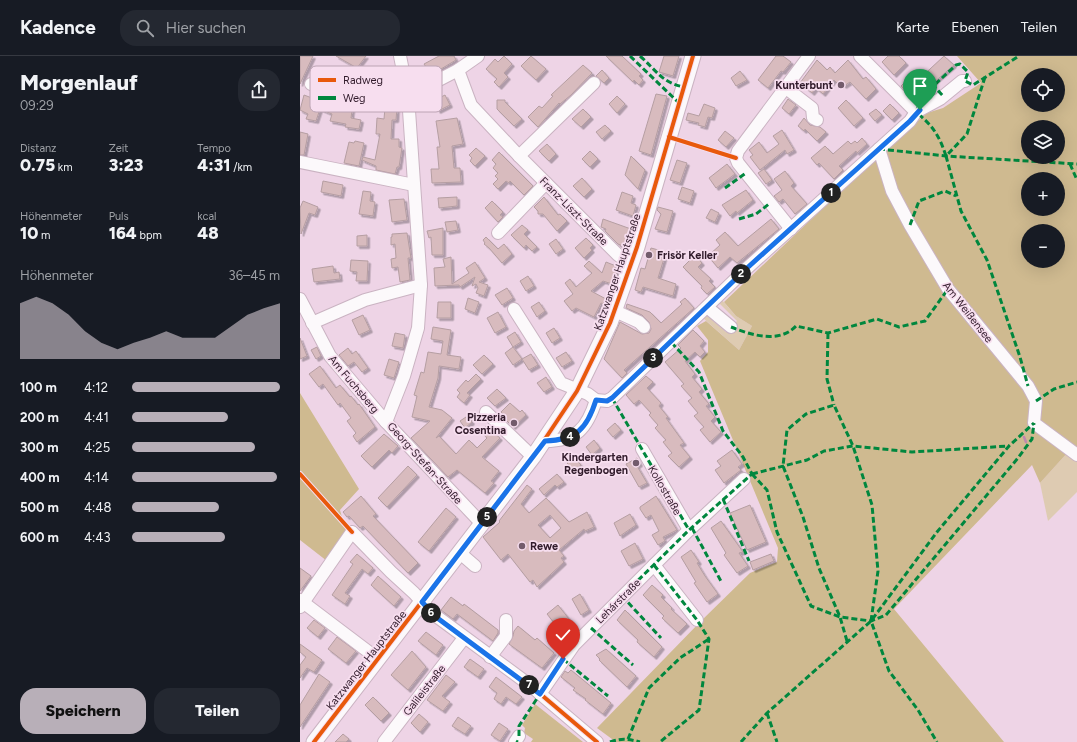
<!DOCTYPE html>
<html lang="de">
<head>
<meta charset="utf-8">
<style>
  body { margin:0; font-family:Figtree,sans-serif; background:#242831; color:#f1f3f6; height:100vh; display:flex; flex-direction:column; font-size:15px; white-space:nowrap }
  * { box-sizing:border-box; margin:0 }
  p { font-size:13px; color:#9ea1a6 }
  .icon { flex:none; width:22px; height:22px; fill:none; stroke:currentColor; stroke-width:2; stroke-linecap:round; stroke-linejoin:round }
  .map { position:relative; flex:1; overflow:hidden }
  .panel { display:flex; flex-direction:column; background:#171b24; width:300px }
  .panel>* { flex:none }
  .fabs { position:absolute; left:721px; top:12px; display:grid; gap:8px }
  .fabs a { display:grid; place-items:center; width:44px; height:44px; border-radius:50%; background:#171b24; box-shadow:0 4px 16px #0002; font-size:20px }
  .pin { position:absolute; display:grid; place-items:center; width:34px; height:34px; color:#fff; margin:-41px -17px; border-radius:50% 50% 50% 0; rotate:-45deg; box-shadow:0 0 4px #0007 }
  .pin .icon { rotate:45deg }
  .km { position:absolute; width:20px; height:20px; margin:-10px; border-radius:50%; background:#222; color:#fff; font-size:11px; line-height:20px; text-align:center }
  .round { display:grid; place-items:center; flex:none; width:42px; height:42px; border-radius:16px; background:#242831 }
  .head { display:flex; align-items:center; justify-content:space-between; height:68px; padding:0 20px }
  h1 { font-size:22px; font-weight:800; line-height:30px }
  .metrics { display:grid; grid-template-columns:repeat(3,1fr); gap:6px; height:68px; padding:4px 20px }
  .metrics div { display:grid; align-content:center }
  .metrics b { font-size:17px; font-weight:800 }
  .metrics small { font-size:11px; font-weight:400 }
  .metrics p { font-size:11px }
  .chart { height:112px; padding:8px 20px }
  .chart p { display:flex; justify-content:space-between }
  .chart svg { width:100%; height:72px; margin-top:4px; fill:#b8afb8; opacity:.7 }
  .button { display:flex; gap:8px; margin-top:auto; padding:8px 20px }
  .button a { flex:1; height:46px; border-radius:16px; background:#b8afb8; color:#111; font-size:16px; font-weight:800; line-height:46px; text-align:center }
  .button a+a { background:#242831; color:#f1f3f6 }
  ul { padding:0 20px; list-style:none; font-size:13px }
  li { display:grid; grid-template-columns:64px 48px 1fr; align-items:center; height:30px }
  li i { height:10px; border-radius:5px; background:#b8afb8 }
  header { display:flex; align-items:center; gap:24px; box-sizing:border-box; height:56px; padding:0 20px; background:#171b24; border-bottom:1px solid #363941 }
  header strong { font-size:19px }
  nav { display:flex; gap:22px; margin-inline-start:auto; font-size:14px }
  .search { width:280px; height:36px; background:#242831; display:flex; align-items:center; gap:10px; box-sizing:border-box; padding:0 14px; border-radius:16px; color:#9ea1a6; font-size:15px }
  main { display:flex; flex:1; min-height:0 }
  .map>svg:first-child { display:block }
</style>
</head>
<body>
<header>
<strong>Kadence</strong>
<div class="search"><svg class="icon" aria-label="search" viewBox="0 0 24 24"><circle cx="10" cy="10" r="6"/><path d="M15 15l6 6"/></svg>Hier suchen</div>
<nav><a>Karte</a><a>Ebenen</a><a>Teilen</a></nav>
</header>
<main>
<section class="panel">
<div class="head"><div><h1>Morgenlauf</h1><p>09:29</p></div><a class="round"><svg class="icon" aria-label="share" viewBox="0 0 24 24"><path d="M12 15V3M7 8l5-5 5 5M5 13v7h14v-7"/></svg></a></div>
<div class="metrics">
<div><p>Distanz</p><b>0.75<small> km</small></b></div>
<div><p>Zeit</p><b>3:23</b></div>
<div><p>Tempo</p><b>4:31<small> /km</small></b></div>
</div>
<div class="metrics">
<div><p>Höhenmeter</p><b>10<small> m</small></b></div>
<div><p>Puls</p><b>164<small> bpm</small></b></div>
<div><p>kcal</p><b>48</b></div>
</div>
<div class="chart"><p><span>Höhenmeter</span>36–45 m</p>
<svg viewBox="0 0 160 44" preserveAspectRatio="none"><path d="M0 44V10L10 6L20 10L30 17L40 27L50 34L60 38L70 34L80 31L90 27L100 31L110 31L120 31L130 24L140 17L150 13L160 10V44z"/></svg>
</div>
<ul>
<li><b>100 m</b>4:12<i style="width:100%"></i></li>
<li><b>200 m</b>4:41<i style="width:65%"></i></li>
<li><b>300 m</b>4:25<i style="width:83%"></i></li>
<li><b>400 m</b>4:14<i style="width:98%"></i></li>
<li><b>500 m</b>4:48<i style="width:59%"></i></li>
<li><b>600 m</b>4:43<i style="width:63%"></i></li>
</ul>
<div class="button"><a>Speichern</a><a>Teilen</a></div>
</section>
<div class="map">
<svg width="777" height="686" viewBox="0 0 777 686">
  <defs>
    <filter id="shadow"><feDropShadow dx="2.5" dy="2.5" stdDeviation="0" flood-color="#0004"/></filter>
  </defs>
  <rect width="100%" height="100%" fill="#eed4e6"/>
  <g fill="#decbb2">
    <polygon points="421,243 436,260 452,270 439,294 403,262 405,258 426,276 437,265 418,246"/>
    <polygon points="769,395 777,401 777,436 748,465 740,427"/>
  </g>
  <g fill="#cfba90" fill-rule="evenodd">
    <path d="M 657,0 L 777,0 L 777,401 L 769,395 L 740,427 L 732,409 L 594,553 L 704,686 L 316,686 L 297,672 L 401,565 L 450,517 L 477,506 L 478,492 L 400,305 L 408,296 L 408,284 L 397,270 L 406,265 L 439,294 L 452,270 L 436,260 L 424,246 L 578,100 L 627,57 L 643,52 L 681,27 ZM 728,19 L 758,19 L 758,49 L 728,49 ZM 728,71 L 758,71 L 758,101 L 728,101 ZM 728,123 L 758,123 L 758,153 L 728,153 ZM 728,175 L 758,175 L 758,205 L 728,205 Z"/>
    <polygon points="0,337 59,433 40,454 46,476 27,505 0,484"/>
    <polygon points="235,648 283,686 231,686 233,683 224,677 225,672 222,669"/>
  </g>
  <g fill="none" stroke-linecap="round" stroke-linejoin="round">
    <polyline stroke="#c086af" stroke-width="2.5" points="724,381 726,386"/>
  </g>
  <g fill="#d8bbbe" stroke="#b59ea2" fill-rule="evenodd" filter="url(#shadow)">
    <polygon points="0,0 13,0 0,28"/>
    <polygon points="36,0 66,0 57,12"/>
    <polygon points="139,0 154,0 156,4 131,19 124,8"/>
    <polygon points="204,0 212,8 204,17 208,21 199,31 194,26 197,23 186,13 195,3 198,6"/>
    <polygon points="231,0 246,13 236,24 221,10"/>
    <polygon points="306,0 322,0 341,18 339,20 343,24 339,29 334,24 333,26"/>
    <polygon points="364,0 379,0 373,20 359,16"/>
    <polygon points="476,0 483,0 491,6 483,16 481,15 468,32 458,24"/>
    <polygon points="588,0 599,0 606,7 594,19 582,6"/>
    <polygon points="644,0 654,9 624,35 627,38 617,47 601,30 610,21 616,26"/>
    <polygon points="517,4 527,14 530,11 535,17 548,4 563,23 566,21 576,33 566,43 550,26 544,30 540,26 538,28 534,24 523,38 516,32 512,37 500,27"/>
    <polygon points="283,9 292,17 271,39 260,48 259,47 238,71 228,61 239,50 242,52 253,40 251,39"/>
    <polygon points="302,14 309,22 304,27 296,20"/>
    <polygon points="440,15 447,24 436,30 431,22"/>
    <polygon points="356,38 367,40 351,99 339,95"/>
    <polygon points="4,39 20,45 22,41 33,45 33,43 53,47 51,62 61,64 59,73 45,71 46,68 30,65 32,58 20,53 16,65 6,63 8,58 0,54"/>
    <polygon points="145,39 150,49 138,55 133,45"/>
    <polygon points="317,40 325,48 317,57 309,48"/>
    <polygon points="488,43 496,49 489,58 482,52"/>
    <polygon points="197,44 205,44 205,46 222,63 214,70 197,53"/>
    <polygon points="546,44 563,62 554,70 538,52"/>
    <polygon points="404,48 415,52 412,62 408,61 405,71 398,69 399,67 386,64 388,57 399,60"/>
    <polygon points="590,48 599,57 592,64 583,55"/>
    <polygon points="85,51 97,52 96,64 92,64 91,83 99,83 99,91 102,92 99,111 97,111 95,118 76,114 76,110 62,104 63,101 75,104 80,78 76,78 77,62 84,63"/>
    <polygon points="283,53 291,61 281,71 272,63"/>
    <polygon points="576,53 582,59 575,65 569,58"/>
    <polygon points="157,62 163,88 152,90 154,112 160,112 161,126 132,127 131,113 139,113 137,91 140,91 136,65"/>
    <polygon points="504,62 510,69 520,71 526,76 517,85 505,73 504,75 498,70"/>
    <polygon points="305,69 311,75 302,83 296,76"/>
    <polygon points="482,74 494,94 487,98 485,94 460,114 450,101 453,99 449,94 459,86 467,97 479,88 473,80"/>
    <polygon points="425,75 434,82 426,91 418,84"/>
    <polygon points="0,76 8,78 4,99 0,99"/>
    <polygon points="562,82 567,88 557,97 556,95 539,110 543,114 534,123 519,107 517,109 511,102 525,90 533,98 548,85 551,88 555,85 557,87"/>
    <polygon points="55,85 64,87 59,110 44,107 49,86 54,87"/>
    <polygon points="247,88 256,98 249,105 239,95"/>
    <polygon points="176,92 185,100 175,110 170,105 172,102 169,99"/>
    <polygon points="290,95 298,103 290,111 282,103"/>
    <polygon points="199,96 233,130 224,139 210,125 209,127 206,125 198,133 193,128 198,123 195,120 198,117 193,112 196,108 192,104"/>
    <polygon points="331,100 345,114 338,133 325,119"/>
    <polygon points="377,104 387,107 380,127 370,124"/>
    <polygon points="427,108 435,118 416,132 409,122"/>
    <polygon points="464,113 472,124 466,128 458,117"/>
    <polygon points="485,115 494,127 491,130 507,148 495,158 483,143 479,146 474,140 482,134 474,123"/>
    <polygon points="282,122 292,133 284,141 273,130"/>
    <polygon points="23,125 43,129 41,140 21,136"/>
    <polygon points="382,131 394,135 390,147 378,143"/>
    <polygon points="446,134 453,144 437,157 436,155 430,160 422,149"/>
    <polygon points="63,135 71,136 70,145 75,146 73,160 59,158"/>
    <polygon points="322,136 333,140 331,147 336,149 333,160 316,154"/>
    <polygon points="157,141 157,150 139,152 138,142"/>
    <polygon points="244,141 258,159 260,158 267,165 257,175 243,158 238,158 238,155 234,151"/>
    <polygon points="104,143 107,164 92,166 89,144"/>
    <polygon points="3,145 18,151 15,159 9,157 1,178 0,152"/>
    <polygon points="192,145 203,156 200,159 203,161 198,166 185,152"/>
    <polygon points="358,151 373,155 367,176 355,173 361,158 357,154"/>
    <polygon points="411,153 419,157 415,166 406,162"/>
    <polygon points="303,163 331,173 325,191 318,188 305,175 306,173 301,171"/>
    <polygon points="471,163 479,173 437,207 430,201 418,212 408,200 420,189 416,184 425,176 438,190"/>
    <polygon points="156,165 158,174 147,176 145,166"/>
    <polygon points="222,169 228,174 224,178 237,191 232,195 226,189 224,192 211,179"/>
    <polygon points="143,172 143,199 132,199 131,181 129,182 127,175"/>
    <polygon points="107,177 111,202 108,202 110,224 100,226 98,211 92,212 91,203 96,202 95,188 91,189 91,181 92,181 92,178"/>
    <polygon points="67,179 67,190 57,190 57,180"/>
    <polygon points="186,181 198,193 204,188 212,198 202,207 189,192 184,188 185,187 183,184"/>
    <polygon points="286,182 293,189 290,192 292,194 284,202 275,192"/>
    <polygon points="256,183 263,193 256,198 249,188"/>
    <polygon points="351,192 366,196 358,222 376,228 373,240 343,231 341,236 335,234 341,212 345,213"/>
    <polygon points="395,199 402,207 398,211 411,223 409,225 415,231 407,238 401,232 402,230 383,211"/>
    <polygon points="151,201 152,228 169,217 166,212 175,206 185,222 179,226 188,229 184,240 176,237 178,232 176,228 172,230 175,221 160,231 159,229 135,230 134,212 145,211 143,203"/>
    <polygon points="51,204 68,205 67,225 56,225 57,216 50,215"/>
    <polygon points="289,205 302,217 306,206 316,210 314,212 318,214 312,228 303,225 291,235 306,243 303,248 301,247 294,261 276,252 272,255 264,245 273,238 265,227 270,223 276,231 292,217 284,210"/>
    <polygon points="33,210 34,217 39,216 40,223 14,226 12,213"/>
    <polygon points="228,220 234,230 226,235 220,225"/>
    <polygon points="207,232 213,242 202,249 195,239"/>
    <polygon points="168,242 179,246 175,257 165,253"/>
    <polygon points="385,242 394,252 324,314 327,317 322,322 304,303 320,266 342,278 349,277 351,273 349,266 342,259 326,252 327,248 350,256 361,267 382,248 380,246"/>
    <polygon points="138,246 151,246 151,262 137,262"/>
    <polygon points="239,246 245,255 237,261 231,251"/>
    <polygon points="198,256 206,271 195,277 187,262"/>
    <polygon points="63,259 70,274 59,279 52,264"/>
    <polygon points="133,271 151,274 147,299 161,301 159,313 139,310 138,322 129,351 142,354 152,362 136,382 139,380 156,398 169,384 177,392 187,382 181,375 186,370 200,382 182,401 199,415 191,425 194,427 185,437 157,414 148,421 111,382 130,365 112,361 117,340 114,339 121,316 124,317 128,296 141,298 143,285 131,283"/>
    <polygon points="254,272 260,282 252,287 246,277"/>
    <polygon points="393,274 404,285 400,290 405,296 400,301 395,296 385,305 395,318 392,321 402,333 399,336 409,348 406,350 415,361 411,365 421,376 410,386 400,374 404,371 394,360 398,357 388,345 392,342 381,330 384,328 365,306 381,292 378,289"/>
    <polygon points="215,276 221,286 213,291 207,281"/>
    <polygon points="95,277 105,279 103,292 92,290"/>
    <polygon points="0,282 7,300 0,303"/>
    <polygon points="17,291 21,300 16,303 11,294"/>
    <polygon points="213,291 222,303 213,309 205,297"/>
    <polygon points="48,292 52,298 56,295 68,312 62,316 54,306 48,310 39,299"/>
    <polygon points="266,296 272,305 262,311 256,302"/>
    <polygon points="231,298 238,309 229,314 222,303"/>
    <polygon points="184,299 193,308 182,318 173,309"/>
    <polygon points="89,303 99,306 94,322 84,319"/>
    <polygon points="20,310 36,332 40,329 50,341 51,340 58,349 59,348 75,371 57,386 53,380 56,377 47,365 51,362 40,347 38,349 23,328 19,331 9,318"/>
    <polygon points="176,318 181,323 167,337 170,339 164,347 157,341 160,337 157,334 166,324 168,326"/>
    <polygon points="346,320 353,326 347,332 361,347 359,350 368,361 366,362 384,387 380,389 390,401 379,411 368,400 372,397 363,386 366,384 355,372 358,369 349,359 351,357 339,344 334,348 326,339"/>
    <polygon points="246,321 252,331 244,336 237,327"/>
    <polygon points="197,333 206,342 195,350 187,342"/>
    <polygon points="210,347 220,356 222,354 226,359 213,371 203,361 205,360 201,356"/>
    <polygon points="166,361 169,361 172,366 165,372 160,365"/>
    <polygon points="315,367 321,374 313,381 307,374"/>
    <polygon points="84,378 98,390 92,397 89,394 72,411 61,400"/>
    <polygon points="294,384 300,392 292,399 286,391"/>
    <polygon points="432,394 442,408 438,411 441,414 424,427 415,414 421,410 417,405"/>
    <polygon points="274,401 281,409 274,415 267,407"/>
    <polygon points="337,402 340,408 337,410 347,427 339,431 326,408"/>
    <polygon points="108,410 117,419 87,451 78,442"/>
    <polygon points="257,418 264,426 257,431 255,429 244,439 239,433"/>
    <path d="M 227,429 L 232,433 L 221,448 L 229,457 L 246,442 L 269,466 L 287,456 L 294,471 L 285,475 L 284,473 L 259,494 L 264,500 L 261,502 L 264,506 L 237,531 L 233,524 L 230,526 L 208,498 L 201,504 L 183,481 L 200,466 L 199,465 ZM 250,459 L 261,472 L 250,482 L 238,469 Z"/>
    <polygon points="61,440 76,458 73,460 118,507 108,517 63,470 60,472 49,460 47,461 43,456"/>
    <polygon points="356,440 377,474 363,481 365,485 358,489 352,479 359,475 351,459 346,462 340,453 340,451"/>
    <polygon points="450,449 466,486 447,494 430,457"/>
    <polygon points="146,452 156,461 129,495 118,486"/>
    <polygon points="330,458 336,469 320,480 314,467"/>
    <polygon points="421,465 443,496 439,497 448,510 437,517 424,499 426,497 411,472"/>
    <polygon points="335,487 343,503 329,510 321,495"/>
    <polygon points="391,494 399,506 397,507 405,520 418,538 407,546 394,527 396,526 381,501"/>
    <polygon points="57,498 73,512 68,518 62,513 45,537 50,540 45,548 32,539 53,508 50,506"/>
    <polygon points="471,498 474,505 453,514 450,506"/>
    <polygon points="0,512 11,520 0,535"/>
    <polygon points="78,520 101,541 94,550 71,529"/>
    <polygon points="352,529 363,539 361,541 372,552 371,553 387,568 378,577 362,562 364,560 343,539"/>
    <polygon points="280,538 289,554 281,559 272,543"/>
    <polygon points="151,541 163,550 164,548 198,574 198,577 193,585 157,558 153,563 141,554"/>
    <polygon points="258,549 273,568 262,577 247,558"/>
    <polygon points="325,554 362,591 354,601 337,586 338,584 317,564"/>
    <polygon points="14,564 25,572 18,581 7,572"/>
    <polygon points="218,570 235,584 237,582 254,597 242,612 209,588 213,580 214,575"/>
    <polygon points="126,576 143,589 136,599 118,585"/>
    <polygon points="37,581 56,595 46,607 28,593"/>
    <polygon points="0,588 22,604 14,616 7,612 0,622 0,609 6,601 0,596"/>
    <polygon points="306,593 336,620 327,631 299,604 300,603 296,599"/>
    <polygon points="112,595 126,611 108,634 91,619"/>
    <polygon points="170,603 184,613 178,621 164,611"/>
    <polygon points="271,614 311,647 303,658 285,644 286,643 273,634 275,632 261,621 265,615 268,617"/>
    <polygon points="19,618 30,626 0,671 0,649"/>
    <polygon points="146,619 155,626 142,640 150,646 143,655 127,644"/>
    <polygon points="196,621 222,641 216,648 206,641 201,648 194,643 197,637 189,631"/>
    <polygon points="73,641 89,657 81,665 65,649"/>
    <polygon points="119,658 128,666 120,676 111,667"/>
    <polygon points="158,661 171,670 165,678 152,670"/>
    <polygon points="199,667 208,673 200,685 191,679"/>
    <polygon points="43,678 49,683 46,686 35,686"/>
  </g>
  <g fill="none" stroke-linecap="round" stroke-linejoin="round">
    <g stroke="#cab3c2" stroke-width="14">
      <g id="minor">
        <polyline points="100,0 108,40 121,229 118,272 104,320 86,366 182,468"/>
        <polyline points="560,0 616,56"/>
        <polyline points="158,14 171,49 219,100 318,199 331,209"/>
        <polyline points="11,28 42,38 108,46"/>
        <polyline points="486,32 512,52 513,62 517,64"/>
        <polyline points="108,40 158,14 178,0"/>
        <polyline points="579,93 592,135 610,169 648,233 728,330 736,345 734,367 777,399"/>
        <polyline points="219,100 294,27"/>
        <polyline points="0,106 114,129"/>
        <polyline points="491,173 438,107 436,102 438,95 509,0"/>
        <polyline points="198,177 246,127"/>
        <polyline points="0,243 30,300 86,366"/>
        <polyline points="407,251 431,271"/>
        <polyline points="214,253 261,327 288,338 296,344 307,345 312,342 446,213 610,65 616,56 640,43 662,25 665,25"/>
        <polyline points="315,255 339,266 344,271"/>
        <polyline points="12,267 65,244 121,229"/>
        <polyline points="186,356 233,401"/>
        <path d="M 245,385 C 276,385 287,373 296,344"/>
        <polyline points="342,393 389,474"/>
        <polyline points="160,497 175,510"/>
        <polyline points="354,509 397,564"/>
        <polyline points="0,544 78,603"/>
        <polyline points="0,551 52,476 91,516 114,537 132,557 231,630 297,686"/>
        <polyline points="190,601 206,580 206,564"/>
        <polyline points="240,638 274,589 389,474 444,423"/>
        <polyline points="84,686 164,582"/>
        <polyline points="215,686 219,680"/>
      </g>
    </g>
    <g stroke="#cab3c2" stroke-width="17">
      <polyline id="major" points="14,686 233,401 277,335 310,267 337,191 393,0"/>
    </g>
    <use href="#minor" stroke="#fcf9fb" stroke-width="12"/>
    <use href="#major" stroke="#fcf9fb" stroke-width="15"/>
    <g stroke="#00873e" stroke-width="3" stroke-dasharray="6 3" stroke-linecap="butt">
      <polyline points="330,0 379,47"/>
      <path d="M 340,0 C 356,14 362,27 384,31"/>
      <polyline points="685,21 667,78 646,100 661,155 687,204 720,301 728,330"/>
      <polyline points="632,28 643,40"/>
      <polyline points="579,93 646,100 777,108"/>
      <path d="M 646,100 C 639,79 633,70 616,56 L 620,47 L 631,36 L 630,33 L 656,9 L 660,8 L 668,16 L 665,25 L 673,29 L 719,0"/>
      <polyline points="770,108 777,124"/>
      <polyline points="425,132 446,117"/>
      <polyline points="439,163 456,158 469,148"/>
      <polyline points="610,169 619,145 645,135 656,140"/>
      <path d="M 431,271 C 451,279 479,288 496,270 L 528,277 L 577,263 L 599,271 L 625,265 L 648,233"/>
      <polyline points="528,277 527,323 534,349"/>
      <polyline points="312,342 389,474"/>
      <polyline points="736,345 754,333 777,326"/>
      <polyline points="452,418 467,434 477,476 511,550 540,561 571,565 586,559 718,402 732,383 734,367"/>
      <polyline points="452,418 507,404 524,395 553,390 612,396 709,390"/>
      <polyline points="423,443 449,505"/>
      <polyline points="392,472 422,527"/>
      <polyline points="354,509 397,564 409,583 399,654 360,686"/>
      <polyline points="322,540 361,582"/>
      <polyline points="306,556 389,474 452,418 443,401 423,375 399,316 370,285"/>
      <polyline points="291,572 333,609"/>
      <polyline points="547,585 540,561 519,512 503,461 483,410 487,374 506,358 534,349 553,390 572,449 578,515 571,565 589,615 618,654 637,686"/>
      <polyline points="263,603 308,640"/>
      <polyline points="467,657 477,686"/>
      <polyline points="219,680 219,670 240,638"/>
      <polyline points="328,683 349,632 380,602 409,583"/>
      <polyline points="216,685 218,686"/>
      <path d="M 310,686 C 321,682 329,683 340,686"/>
      <polyline points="441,686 467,657 571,565 637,476 709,390 734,367"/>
    </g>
    <g stroke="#f7deef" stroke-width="6">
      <g id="cycleway">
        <polyline points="369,81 436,102"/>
        <polyline points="0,418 52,476"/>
        <polyline points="122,546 136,561 231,630 297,686"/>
        <polyline points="14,686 233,401 277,335 310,267 337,191 393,0"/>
      </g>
    </g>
    <use href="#cycleway" stroke="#e8590c" stroke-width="4"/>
  </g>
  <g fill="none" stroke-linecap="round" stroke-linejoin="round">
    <g stroke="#fff" stroke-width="8">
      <path id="route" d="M 263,603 L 240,638 L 136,561 L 122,546 L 245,385 C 276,384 287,373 296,344 L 307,345 L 312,342 L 446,213 L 610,65 L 620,54"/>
    </g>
    <use href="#route" stroke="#1a73e8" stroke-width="5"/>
  </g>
  <g fill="#735c6c" stroke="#f7deef" stroke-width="1.5">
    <circle cx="541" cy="29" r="4"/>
    <circle cx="349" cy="199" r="4"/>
    <circle cx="214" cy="367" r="4"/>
    <circle cx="336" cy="407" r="4"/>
    <circle cx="222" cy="490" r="4"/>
  </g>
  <g text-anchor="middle" stroke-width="3.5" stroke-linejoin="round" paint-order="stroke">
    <g font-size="11" font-weight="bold" fill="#311b2b" stroke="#f7deef" text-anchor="end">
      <text x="533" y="33">Kunterbunt</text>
      <text x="357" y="203" text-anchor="start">Frisör Keller</text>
      <text x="206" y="365">Pizzeria<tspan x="206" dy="13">Cosentina</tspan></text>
      <text x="328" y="405">Kindergarten<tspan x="328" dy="13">Regenbogen</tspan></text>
      <text x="230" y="494" text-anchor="start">Rewe</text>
    </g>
    <g font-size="11" fill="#311b2b" stroke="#f7deef">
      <text transform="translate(274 155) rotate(45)" y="4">Franz-Liszt-Straße</text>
      <text transform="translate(317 216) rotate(-71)" y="4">Katzwanger Hauptstraße</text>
      <text transform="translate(668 256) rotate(52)" y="4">Am Weißensee</text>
      <text transform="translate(54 328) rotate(50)" y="4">Am Fuchsberg</text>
      <text transform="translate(125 407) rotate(48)" y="4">Georg-Stefan-Straße</text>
      <text transform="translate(365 434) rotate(60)" y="4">Kollostraße</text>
      <text transform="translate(318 545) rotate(-45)" y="4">Lehárstraße</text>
      <text transform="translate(66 604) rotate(-52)" y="4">Katzwanger Hauptstraße</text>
      <text transform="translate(124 634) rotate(-52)" y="4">Galileistraße</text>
    </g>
  </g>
  <rect x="10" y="10" width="132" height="46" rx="6" fill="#f7deef" stroke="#bca4b4" stroke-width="1"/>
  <rect x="18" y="22" width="18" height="4" fill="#e8590c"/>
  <rect x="18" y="40" width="18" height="4" fill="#00873e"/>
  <g font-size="11" fill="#311b2b">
    <text x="43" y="28">Radweg</text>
    <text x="43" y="46">Weg</text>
  </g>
</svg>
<div class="fabs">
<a><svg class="icon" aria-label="locate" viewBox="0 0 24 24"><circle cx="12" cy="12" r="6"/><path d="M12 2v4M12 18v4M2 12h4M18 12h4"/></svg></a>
<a><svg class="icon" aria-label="layers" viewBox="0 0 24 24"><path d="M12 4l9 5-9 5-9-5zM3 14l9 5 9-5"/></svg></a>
<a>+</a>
<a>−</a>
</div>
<div class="pin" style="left:620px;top:54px;background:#1e9e55"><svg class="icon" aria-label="arrive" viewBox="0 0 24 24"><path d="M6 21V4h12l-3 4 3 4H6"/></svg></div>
<div class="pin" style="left:263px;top:603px;background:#d93025"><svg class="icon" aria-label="check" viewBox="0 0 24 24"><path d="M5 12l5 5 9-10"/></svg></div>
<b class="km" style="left:531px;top:137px">1</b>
<b class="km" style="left:441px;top:218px">2</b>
<b class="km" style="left:353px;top:302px">3</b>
<b class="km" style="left:270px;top:381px">4</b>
<b class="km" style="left:187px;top:461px">5</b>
<b class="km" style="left:131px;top:557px">6</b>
<b class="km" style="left:229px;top:629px">7</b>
</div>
</main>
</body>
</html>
